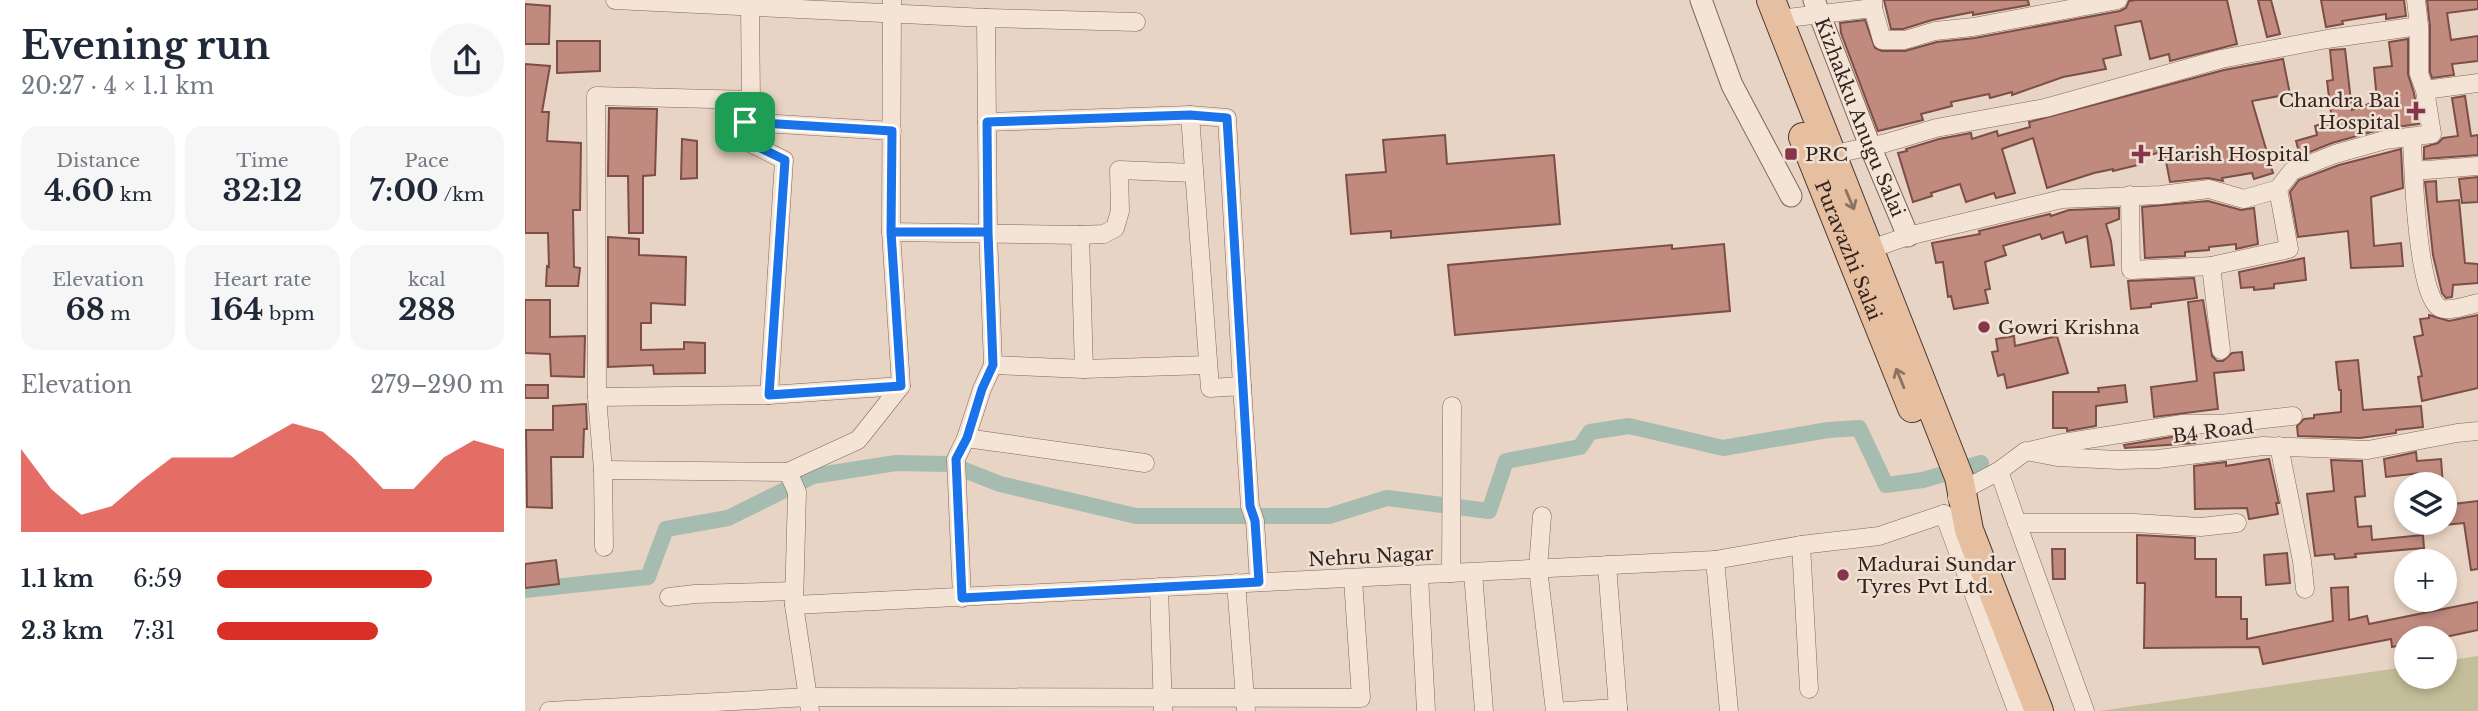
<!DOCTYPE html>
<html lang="en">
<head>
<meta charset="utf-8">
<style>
  body { margin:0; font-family:"Libre Baskerville",serif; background:#f6f6f7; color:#1f2937; height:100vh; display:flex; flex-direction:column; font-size:26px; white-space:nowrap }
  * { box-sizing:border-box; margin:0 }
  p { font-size:23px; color:#747a83 }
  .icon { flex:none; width:38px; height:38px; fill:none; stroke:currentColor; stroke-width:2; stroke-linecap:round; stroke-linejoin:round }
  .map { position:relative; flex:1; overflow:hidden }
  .side { display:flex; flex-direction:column; background:#fff; width:525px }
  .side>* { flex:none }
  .controls { position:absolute; left:1869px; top:472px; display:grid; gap:14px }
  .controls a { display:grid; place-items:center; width:63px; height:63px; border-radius:50%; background:#fff; box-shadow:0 4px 10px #0003; font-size:35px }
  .pin { position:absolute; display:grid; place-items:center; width:60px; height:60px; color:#fff; margin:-30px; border-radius:14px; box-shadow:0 4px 10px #0006 }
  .round { display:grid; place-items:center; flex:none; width:74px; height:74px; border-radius:37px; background:#f6f6f7 }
  .summary { display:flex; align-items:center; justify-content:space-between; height:119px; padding:0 21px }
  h1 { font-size:38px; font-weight:800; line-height:52px }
  .figures { display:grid; grid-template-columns:repeat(3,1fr); gap:10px; height:119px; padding:7px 21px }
  .figures div { display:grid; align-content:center; border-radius:18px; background:#f6f6f7; text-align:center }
  .figures b { font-size:30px; font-weight:800 }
  .figures small { font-size:19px; font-weight:400 }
  .figures p { font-size:19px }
  .chart { height:196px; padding:14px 21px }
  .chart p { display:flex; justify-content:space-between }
  .chart svg { width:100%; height:126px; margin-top:7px; fill:#d93025; opacity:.7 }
  ul { padding:0 21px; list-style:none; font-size:23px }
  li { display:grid; grid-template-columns:112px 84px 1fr; align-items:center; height:52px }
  li i { height:18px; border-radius:9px; background:#d93025 }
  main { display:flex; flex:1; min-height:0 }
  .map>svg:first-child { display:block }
</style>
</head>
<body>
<main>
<section class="side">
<div class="summary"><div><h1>Evening run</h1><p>20:27 · 4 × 1.1 km</p></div><a class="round"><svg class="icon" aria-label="share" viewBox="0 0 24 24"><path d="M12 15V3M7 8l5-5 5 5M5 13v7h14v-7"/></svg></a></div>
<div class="figures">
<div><p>Distance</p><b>4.60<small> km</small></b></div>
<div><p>Time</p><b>32:12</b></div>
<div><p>Pace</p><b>7:00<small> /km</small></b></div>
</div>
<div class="figures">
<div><p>Elevation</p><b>68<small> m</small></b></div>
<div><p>Heart rate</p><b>164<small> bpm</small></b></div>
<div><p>kcal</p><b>288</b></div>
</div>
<div class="chart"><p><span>Elevation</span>279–290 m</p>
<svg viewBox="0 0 160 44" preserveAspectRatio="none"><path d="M0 44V15L10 29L20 38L30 35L40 26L50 18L60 18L70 18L80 12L90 6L100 9L110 18L120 29L130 29L140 18L150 12L160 15V44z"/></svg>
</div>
<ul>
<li><b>1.1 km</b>6:59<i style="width:75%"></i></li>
<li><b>2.3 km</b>7:31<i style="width:56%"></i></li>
</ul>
</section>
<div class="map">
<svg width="1953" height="711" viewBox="0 0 1953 711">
  <rect width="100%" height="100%" fill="#e8d4c4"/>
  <polygon fill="#c4bf9a" points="1953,656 1953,711 1574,711 1881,667 1881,677 1920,677 1920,661"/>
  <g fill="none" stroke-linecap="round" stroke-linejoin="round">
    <polyline stroke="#a6bcb0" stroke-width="16" points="0,590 123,577 141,529 203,518 288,476 371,463 424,464 475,484 611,516 804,516 862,498 964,511 981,461 1055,447 1065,432 1104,426 1198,448 1303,430 1334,428 1361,485 1398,480 1456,463"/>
  </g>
  <g fill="#c18a7f" stroke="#7c4e46" stroke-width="2">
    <polygon points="1359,0 1503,0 1504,5 1448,15 1448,12 1407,20 1378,29 1366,29"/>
    <polygon points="1611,0 1702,0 1712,44 1645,61 1644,54 1625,59 1616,21 1590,26 1596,55 1578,59 1581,69 1538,77 1487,95 1487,92 1465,98 1464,94 1426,102 1427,106 1396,114 1398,120 1353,131 1316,33 1315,23 1340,20 1350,48 1357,51 1380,51 1412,42 1450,38 1595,11 1601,8 1604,1"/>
    <polygon points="1733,0 1746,0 1755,34 1742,37"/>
    <polygon points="1796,0 1879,0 1881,16 1861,19 1861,14 1817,21 1818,24 1801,27"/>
    <polygon points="1902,0 1953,0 1953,9 1922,13 1926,40 1953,36 1953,61 1927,64 1929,75 1907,78 1905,72 1905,26"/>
    <polygon points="0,4 25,6 24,44 0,44"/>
    <polygon points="1883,39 1883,74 1889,93 1894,124 1857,129 1807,143 1775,156 1771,141 1792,135 1790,126 1807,121 1802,81 1808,80 1805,50 1820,49 1827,110 1852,101 1849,68 1867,66 1864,42"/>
    <polygon points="32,41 75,41 75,71 32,73"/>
    <polygon points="1758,59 1765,94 1727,101 1748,173 1729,179 1727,173 1697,178 1698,181 1683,178 1645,182 1639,151 1615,158 1617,164 1588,171 1588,169 1569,173 1522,188 1508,138 1477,149 1490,193 1471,198 1469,193 1441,202 1435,184 1406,193 1407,196 1388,202 1373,153 1382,151 1381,149 1414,139 1446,133 1447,139 1472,131 1473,136 1505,127 1504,122 1699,70"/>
    <polygon points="0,64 25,66 17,112 24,112 22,141 56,143 55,210 48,210 49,267 55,268 53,286 21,286 22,266 24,267 23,233 0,233"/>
    <polygon points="1940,96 1946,136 1953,135 1953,155 1899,159 1899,147 1913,143 1918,138 1933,136 1927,98"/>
    <polygon points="84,108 132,109 130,175 118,176 118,233 104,233 103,176 83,176"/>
    <polygon points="920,135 922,164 1029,155 1035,224 866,238 866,231 826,234 821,175 861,172 858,140"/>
    <polygon points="157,139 172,141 172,178 156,179"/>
    <polygon points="1876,149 1878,188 1846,197 1849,246 1876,243 1878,266 1826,268 1823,231 1773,237 1765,192 1774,180 1814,165"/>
    <polygon points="1953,177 1953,202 1937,203 1934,179"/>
    <polygon points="1911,181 1912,202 1934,200 1940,263 1953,264 1953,283 1928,285 1927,297 1921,298 1917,293 1908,255 1900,182"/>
    <polygon points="1683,201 1716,210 1729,208 1733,244 1711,249 1711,244 1684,247 1684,250 1660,252 1660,256 1620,258 1617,207"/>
    <polygon points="1594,208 1594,219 1581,224 1586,241 1589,265 1566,267 1562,236 1541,243 1538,232 1517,239 1515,234 1478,246 1481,255 1460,262 1465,289 1460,290 1463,303 1429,309 1426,296 1423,297 1418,262 1411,263 1407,243 1455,234 1454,231 1525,214 1526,216 1544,210"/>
    <polygon points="83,237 114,239 114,255 161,257 160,305 126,303 126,323 116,323 116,350 159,349 159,342 180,343 180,373 129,374 128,365 83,367"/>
    <polygon points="1199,244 1205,311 930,335 923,265 1147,245 1147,249"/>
    <polygon points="1779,258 1781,280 1749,284 1749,288 1729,290 1729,287 1716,288 1714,272"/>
    <polygon points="1669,278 1672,298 1626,304 1626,307 1606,309 1603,281"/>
    <polygon points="0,300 25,300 25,337 60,336 59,377 26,376 25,354 0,353"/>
    <polygon points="1678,300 1687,356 1692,361 1698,361 1707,353 1717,352 1719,370 1689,373 1693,409 1629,417 1626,387 1672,381 1663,302"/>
    <polygon points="1904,315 1924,321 1953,315 1953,388 1897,401 1893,377 1897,376 1889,337 1898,335 1895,319 1904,318"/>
    <polygon points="1489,336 1490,346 1532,336 1543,373 1482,388 1479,374 1473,376 1467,352 1473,351 1471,339"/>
    <polygon points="1833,360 1838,410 1896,406 1898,427 1871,430 1871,433 1835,438 1773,436 1772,426 1779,419 1789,418 1789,415 1816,412 1816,390 1814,390 1811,362"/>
    <rect x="0" y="385" width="23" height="13"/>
    <polygon points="1600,385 1602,402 1571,406 1571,426 1542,431 1542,428 1528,428 1528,392 1574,392 1573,388"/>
    <polygon points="61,404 62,429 59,429 58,457 26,457 27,508 2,507 1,430 28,430 28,406"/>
    <polygon points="1658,435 1669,435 1670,443 1600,448 1599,445"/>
    <polygon points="1891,452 1892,461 1916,459 1918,485 1900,485 1899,474 1896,473 1861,477 1859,459"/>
    <polygon points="1744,459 1754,503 1751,503 1753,514 1724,519 1722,508 1670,509 1669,466 1701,462 1701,466"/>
    <polygon points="1806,460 1837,461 1840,496 1830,497 1833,527 1846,526 1847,540 1898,535 1899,548 1830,554 1831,557 1810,559 1809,554 1790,556 1782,494 1809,491"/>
    <polygon points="1953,501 1953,569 1946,570 1939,523 1920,525 1920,505"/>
    <polygon points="1612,535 1670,538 1670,559 1691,559 1691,597 1716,597 1716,619 1722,619 1722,639 1808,621 1806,588 1823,587 1824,620 1842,616 1844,624 1953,602 1953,630 1911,639 1881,639 1881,644 1867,647 1866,639 1738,664 1734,647 1619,648 1620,583 1612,583"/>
    <polygon points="1527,549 1540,549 1540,579 1528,579"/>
    <polygon points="1762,553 1765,583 1741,585 1739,555"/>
    <polygon points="31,560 34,584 0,588 0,564"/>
  </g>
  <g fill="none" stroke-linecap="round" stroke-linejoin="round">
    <g stroke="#80675d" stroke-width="19">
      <g id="minor">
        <polyline points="90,0 461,18 611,22"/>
        <polyline points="1348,8 1357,40 1380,40 1410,31 1448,27 1593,0"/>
        <polyline points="461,18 463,232 468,365"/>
        <polyline points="1253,19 1348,8 1348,0"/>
        <polyline points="1900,90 1953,83"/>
        <polyline points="226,100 220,122 225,143 259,160 244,395"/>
        <polyline points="665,115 702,118 717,386"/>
        <polyline points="220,122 367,131"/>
        <polyline points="462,122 665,115 685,388 717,386 725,506 730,521 734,582"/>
        <path d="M 1887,138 C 1888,165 1892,297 1915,308 C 1925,312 1943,305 1953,303"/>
        <polyline points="1305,155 1361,143 1411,128 1520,108 1696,59 1802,39 1894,26"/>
        <polyline points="1889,171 1953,166"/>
        <polyline points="1605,195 1606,270 1686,266 1764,249 1753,189"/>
        <polyline points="366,232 555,235 559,369 468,365 457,389 441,438 431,459 437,598"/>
        <polyline points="555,235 579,234 590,228 595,211 594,170 669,173"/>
        <polyline points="1346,249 1383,236 1537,199 1636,195 1684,189 1719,199 1753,189 1767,171 1810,154 1860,140 1907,134 1900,90 1894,74 1894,26 1891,0"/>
        <polyline points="1686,266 1696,350"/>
        <polyline points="559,369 682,365"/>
        <polyline points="72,397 244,395 376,386"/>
        <polyline points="441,438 620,463"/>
        <polyline points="1754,446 1777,561 1780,589"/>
        <polyline points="1508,450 1538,443 1657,424 1695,424 1768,416"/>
        <polyline points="78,470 263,472"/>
        <polyline points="1474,471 1492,523 1609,523 1676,527 1712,523"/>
        <polyline points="1432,498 1438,490 1474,471 1501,451 1532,457 1594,460 1633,459 1738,446 1843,450 1932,433 1953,431"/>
        <polyline points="1419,514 1492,711"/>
        <polyline points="1017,516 1013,568 1030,711"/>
        <polyline points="1492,523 1560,711"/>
        <polyline points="1276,545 1284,689"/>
        <polyline points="79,547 78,470 72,397 71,96 226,100 225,7"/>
        <polyline points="1190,560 1204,711"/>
        <polyline points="1082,565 1093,708"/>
        <polyline points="926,573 927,406"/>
        <polyline points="948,573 959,711"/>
        <polyline points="894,575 901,711"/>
        <polyline points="711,583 721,711"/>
        <polyline points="634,587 638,711"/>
        <polyline points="144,597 170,594 269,591"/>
        <polyline points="269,605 1190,560 1276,545 1354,536 1419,514"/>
        <polyline points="24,711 284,697 836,698 828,579"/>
        <polyline points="285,711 269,605 272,492 263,472 333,440 376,386 366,232 367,0"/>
        <polyline points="1041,711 1093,708 1093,711"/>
      </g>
    </g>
    <g stroke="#80675d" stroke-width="23">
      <g id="tertiary">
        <polyline points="1176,0 1207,85 1266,196"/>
        <path id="s1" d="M 1289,0 L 1345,146 L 1383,236"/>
      </g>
    </g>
    <g stroke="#4e3731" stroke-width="30">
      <g id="primary">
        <polyline points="1246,0 1434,477 1444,530 1514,711"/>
        <path id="s2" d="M 1278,137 L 1387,408"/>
      </g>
    </g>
    <use href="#minor" stroke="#f4e4d6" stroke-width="18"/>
    <use href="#tertiary" stroke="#f4e4d6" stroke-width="21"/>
    <use href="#primary" stroke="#e6bfa1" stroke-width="28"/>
  </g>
  <defs><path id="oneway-shaft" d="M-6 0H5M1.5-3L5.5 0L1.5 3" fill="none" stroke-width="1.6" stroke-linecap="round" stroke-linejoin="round" transform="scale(1.75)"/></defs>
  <g stroke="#8c7260">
    <use href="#oneway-shaft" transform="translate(1325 200) rotate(67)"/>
    <use href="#oneway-shaft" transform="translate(1375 378) rotate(-112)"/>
  </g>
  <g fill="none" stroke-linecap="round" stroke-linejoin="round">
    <g stroke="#fff" stroke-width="14">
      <polyline id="route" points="220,122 367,131 366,232 463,232 468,365 457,389 442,438 431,459 437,598 734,582 730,521 725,506 702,118 665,115 462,122 463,232 366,232 376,386 244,395 260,160 225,143 220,122"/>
    </g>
    <use href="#route" stroke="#1a73e8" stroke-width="9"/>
  </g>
  <g fill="#87354a" stroke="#f0e0d3" stroke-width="2.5">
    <path d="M1887.5 100.5h7v7h7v7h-7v7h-7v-7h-7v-7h7z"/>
    <rect x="1259" y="147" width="14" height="14" rx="3.5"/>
    <path d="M1612.5 143.5h7v7h7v7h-7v7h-7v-7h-7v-7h7z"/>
    <circle cx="1459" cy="327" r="7"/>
    <circle cx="1318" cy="575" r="7"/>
  </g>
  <g text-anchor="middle" stroke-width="5" stroke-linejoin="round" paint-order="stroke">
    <g font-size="19" fill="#32241f" stroke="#f0e0d3" text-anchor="start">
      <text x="1875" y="107" text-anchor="end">Chandra Bai<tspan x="1875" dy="22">Hospital</tspan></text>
      <text x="1280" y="161">PRC</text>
      <text x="1632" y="161">Harish Hospital</text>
      <text x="1473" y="334">Gowri Krishna</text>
      <text x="1332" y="571">Madurai Sundar<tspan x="1332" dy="22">Tyres Pvt Ltd.</tspan></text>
    </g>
    <g font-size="19" fill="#32241f" stroke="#f0e0d3">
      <text dy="7" stroke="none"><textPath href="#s1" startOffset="126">Kizhakku Anugu Salai</textPath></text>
      <text dy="7" stroke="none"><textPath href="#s2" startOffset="122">Puravazhi Salai</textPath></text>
      <text transform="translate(1688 431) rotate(-7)" y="7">B4 Road</text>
      <text transform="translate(846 556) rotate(-3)" y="7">Nehru Nagar</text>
    </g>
  </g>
</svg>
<div class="controls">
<a><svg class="icon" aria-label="layers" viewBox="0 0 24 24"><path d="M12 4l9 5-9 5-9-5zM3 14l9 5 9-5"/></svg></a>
<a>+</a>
<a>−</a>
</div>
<div class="pin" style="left:220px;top:122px;background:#1e9e55"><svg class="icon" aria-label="arrive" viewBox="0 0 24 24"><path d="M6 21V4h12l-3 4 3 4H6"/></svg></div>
</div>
</main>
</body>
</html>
